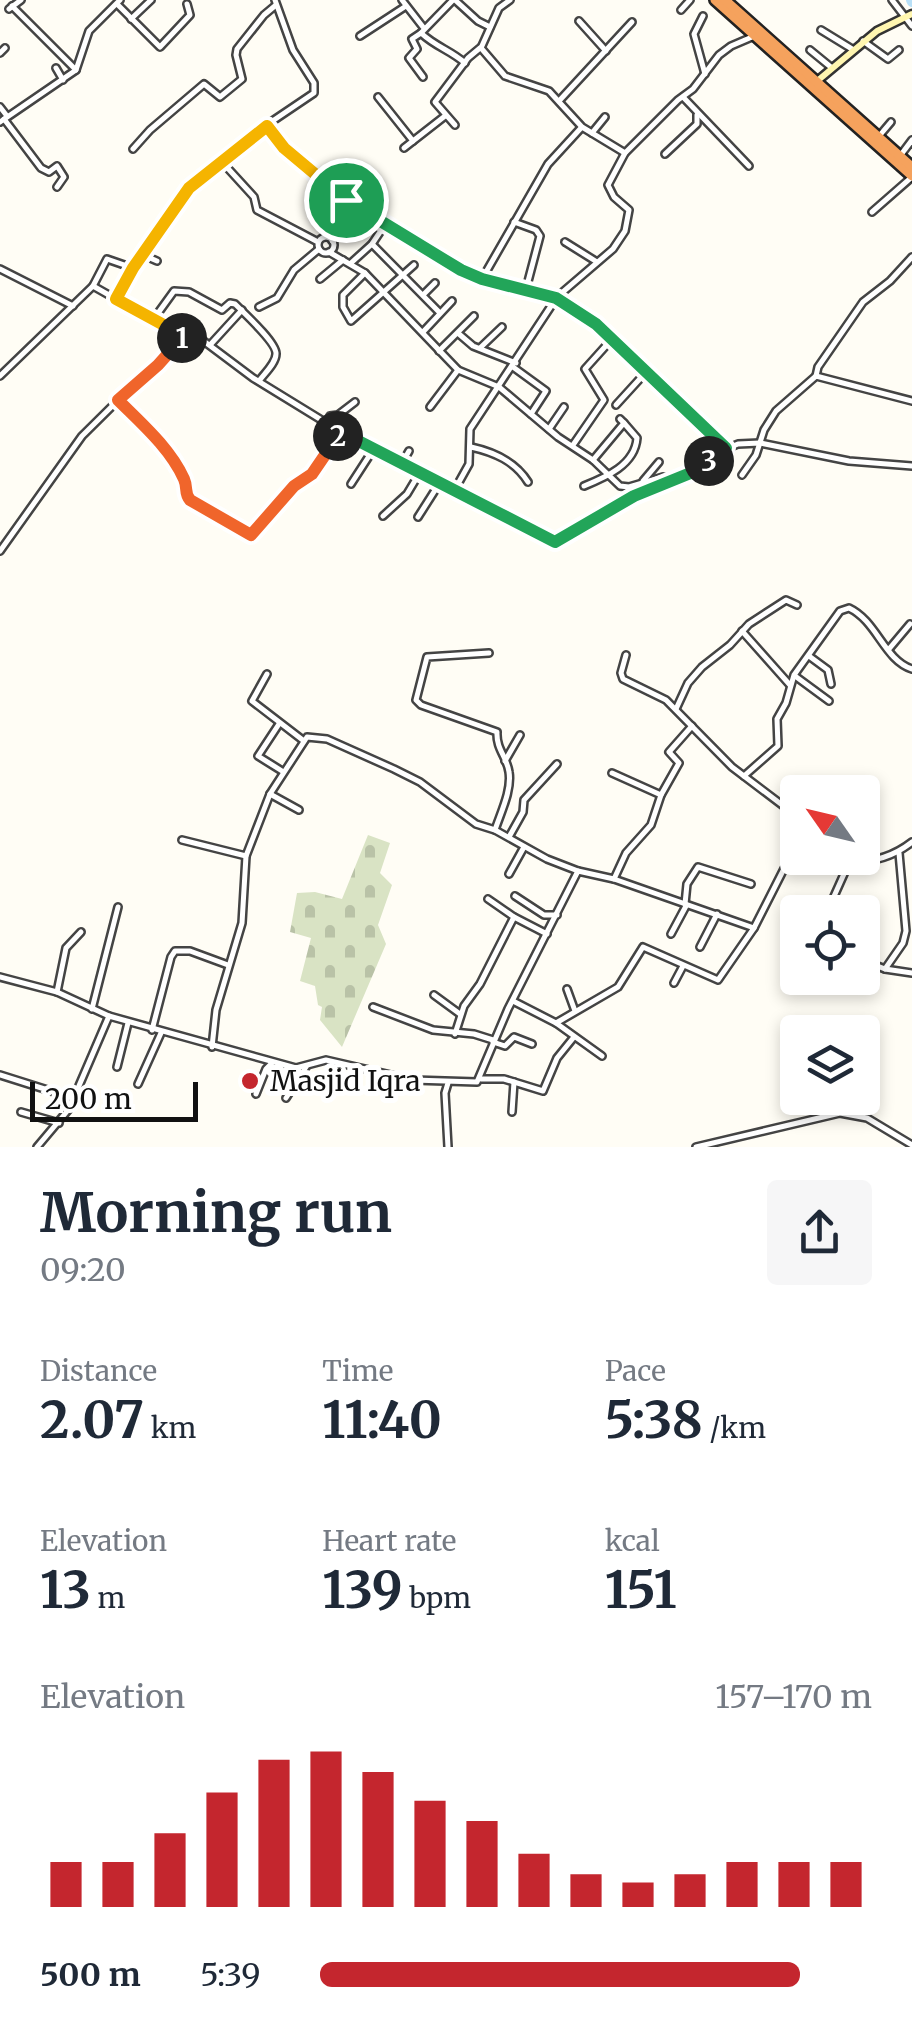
<!DOCTYPE html>
<html lang="en">
<head>
<meta charset="utf-8">
<style>
  body { margin:0; font-family:Merriweather,serif; background:#f6f6f7; color:#1f2937; height:100vh; display:flex; flex-direction:column; font-size:38px; white-space:nowrap }
  * { box-sizing:border-box; margin:0 }
  p { font-size:32px; color:#747a83 }
  .icon { flex:none; width:55px; height:55px; fill:none; stroke:currentColor; stroke-width:2; stroke-linecap:round; stroke-linejoin:round }
  .map { position:relative; height:1147px; overflow:hidden }
  .drawer { display:flex; flex-direction:column; background:#fff; flex:1 }
  .drawer>* { flex:none }
  .needle { width:65px; rotate:304deg }
  .tools { position:absolute; left:780px; top:775px; display:grid; gap:20px }
  .tools a { display:grid; place-items:center; width:100px; height:100px; border-radius:10px; background:#fff; box-shadow:0 5px 15px #0003; font-size:50px }
  .scale { position:absolute; left:30px; bottom:25px; width:168px; box-sizing:border-box; padding-left:10px; border:5px solid #111; border-top:0; font-size:28px; line-height:35px; white-space:nowrap; color:#111; -webkit-text-stroke:8px #fff; paint-order:stroke }
  .pin { position:absolute; display:grid; place-items:center; width:85px; height:85px; color:#fff; margin:-42px; border:5px solid #fff; border-radius:50%; box-shadow:0 2px 10px #0007 }
  .km { position:absolute; width:50px; height:50px; margin:-25px; border-radius:50%; background:#222; color:#fff; font-size:28px; line-height:50px; text-align:center }
  .round { display:grid; place-items:center; flex:none; width:105px; height:105px; border-radius:10px; background:#f6f6f7 }
  .head { display:flex; align-items:center; justify-content:space-between; height:170px; padding:0 40px }
  h1 { font-size:55px; font-weight:700; line-height:75px }
  .stats { display:grid; grid-template-columns:repeat(3,1fr); gap:15px; height:170px; padding:10px 40px }
  .stats div { display:grid; align-content:center }
  .stats b { font-size:50px; font-weight:700 }
  .stats small { font-size:28px; font-weight:400 }
  .stats p { font-size:28px }
  .chart { height:280px; padding:20px 40px }
  .chart p { display:flex; justify-content:space-between }
  .chart svg { width:100%; height:180px; margin-top:10px; stroke:#c4262e; stroke-width:6 }
  ul { padding:0 40px; list-style:none; font-size:32px }
  li { display:grid; grid-template-columns:160px 120px 1fr; align-items:center; height:75px }
  li i { height:25px; border-radius:12px; background:#c4262e }
  .map>svg:first-child { display:block }
</style>
</head>
<body>
<div class="map">
<svg width="912" height="1147" viewBox="0 0 912 1147">
  <defs>
    <pattern id="cemetery-stones" width="16" height="16" patternUnits="userSpaceOnUse" patternTransform="scale(2.5)"><rect width="16" height="16" fill="#d9e3c4"/><path d="M2 7V4a2 2 0 0 1 4 0v3zM10 15v-3a2 2 0 0 1 4 0v3z" fill="#b9c2a7"/></pattern>
  </defs>
  <rect width="100%" height="100%" fill="#fffdf5"/>
  <polygon fill="url(#cemetery-stones)" points="368,835 390,843 380,873 392,885 378,925 386,944 342,1047 320,1020 322,1007 318,1005 315,986 300,981 311,938 290,932 297,893 315,892 342,899"/>
  <g fill="none" stroke-linecap="round" stroke-linejoin="round">
    <polyline stroke="#b9e0f7" stroke-width="10" points="911,0 912,2"/>
    <g stroke="#444" stroke-width="10">
      <g id="street">
        <polyline points="402,0 423,27"/>
        <polyline points="455,0 478,21 490,27"/>
        <polyline points="510,0 499,8 481,48 505,76 549,91 582,127 625,153"/>
        <polyline points="892,0 912,26"/>
        <polyline points="117,4 160,47 190,15 187,4"/>
        <polyline points="12,6 76,70"/>
        <polyline points="9,9 21,0"/>
        <polyline points="681,10 690,0"/>
        <polyline points="703,16 694,34 705,74"/>
        <polyline points="131,19 151,0"/>
        <polyline points="579,21 606,51"/>
        <polyline points="821,30 852,49"/>
        <polyline points="421,33 453,0"/>
        <polyline points="360,36 406,6"/>
        <polyline points="863,41 888,59 899,50"/>
        <polyline points="810,50 832,68"/>
        <polyline points="0,53 5,48"/>
        <polyline points="56,68 63,80"/>
        <path d="M 423,77 L 409,58 L 417,49 L 412,39 L 421,33 C 436,47 450,50 465,63"/>
        <polyline points="378,97 413,141"/>
        <polyline points="683,97 749,166"/>
        <polyline points="559,101 632,22"/>
        <polyline points="0,107 7,116"/>
        <polyline points="4,119 41,168 49,172 57,166 64,177 57,187"/>
        <polyline points="0,122 76,70 89,31 120,0"/>
        <polyline points="455,125 435,102 468,58 480,48"/>
        <polyline points="267,127 284,148 346,200 440,260 482,279 557,297 597,324 726,449"/>
        <polyline points="592,133 605,117"/>
        <polyline points="880,135 891,122"/>
        <polyline points="404,148 445,116"/>
        <polyline points="133,149 150,130 204,84 220,97 242,79 236,55 237,49 264,15 276,5"/>
        <polyline points="665,154 697,124 697,115"/>
        <polyline points="900,156 912,140"/>
        <polyline points="223,163 254,197 257,210 318,242"/>
        <polyline points="315,194 323,181"/>
        <polyline points="872,212 912,177"/>
        <polyline points="514,222 536,230 540,236 526,289"/>
        <circle cx="326" cy="245" r="8"/>
        <polyline points="332,241 356,222 353,208"/>
        <polyline points="565,242 597,262"/>
        <polyline points="372,244 440,313"/>
        <polyline points="329,252 365,273 458,370 499,387 558,437 593,460 620,486 629,487 663,477 671,481"/>
        <polyline points="143,255 157,261"/>
        <polyline points="351,263 372,244 386,223"/>
        <polyline points="0,269 73,306"/>
        <polyline points="365,273 343,295 343,307 351,321 414,265"/>
        <polyline points="320,279 343,260"/>
        <polyline points="482,279 548,164 581,128"/>
        <polyline points="93,286 107,259 133,268"/>
        <polyline points="423,295 435,283"/>
        <polyline points="116,299 183,336 193,333 253,378 341,432 555,542 634,495 693,473 726,449 738,444 760,443 849,461 912,466"/>
        <polyline points="259,307 277,298 294,270 319,249"/>
        <path d="M 153,320 L 174,291 L 189,292 L 222,310 L 230,303 L 235,304 C 244,313 277,343 276,354 C 276,363 264,374 259,381"/>
        <polyline points="423,332 452,301"/>
        <polyline points="459,334 473,346 516,363"/>
        <polyline points="210,345 242,310"/>
        <polyline points="480,348 502,327"/>
        <polyline points="439,351 474,316"/>
        <polyline points="513,367 546,391 531,414"/>
        <polyline points="0,376 93,286 116,299 133,268 189,188 271,122 314,93 314,83 293,50 275,0"/>
        <polyline points="816,376 818,367 863,302 890,281 912,257"/>
        <path d="M 118,399 C 144,426 184,459 186,498 L 251,535 L 294,486 L 311,474 L 341,432"/>
        <polyline points="616,405 647,371"/>
        <polyline points="430,407 458,370"/>
        <polyline points="327,422 330,416 338,415 355,402"/>
        <polyline points="549,429 564,407"/>
        <polyline points="573,445 604,400 585,369 612,339"/>
        <path d="M 471,447 C 494,452 515,461 528,482"/>
        <polyline points="593,460 624,423 620,419"/>
        <polyline points="401,465 409,451"/>
        <polyline points="742,475 756,455 764,430 776,411 816,376 912,401"/>
        <polyline points="643,481 659,462"/>
        <polyline points="351,484 373,450"/>
        <path d="M 584,486 C 606,477 635,465 637,438 L 624,423"/>
        <polyline points="454,491 469,464 470,429 557,297 613,249 625,231 629,210 614,197 608,185 625,153 678,100 693,89 719,55 731,46 752,37"/>
        <polyline points="383,516 407,494 419,474"/>
        <polyline points="418,517 439,484"/>
        <polyline points="0,551 82,436 183,336"/>
        <polyline points="742,631 790,685"/>
        <polyline points="889,649 910,624"/>
        <path d="M 489,653 L 427,657 L 416,700 L 421,705 L 497,732 C 496,749 507,757 509,772 C 512,790 501,812 495,830"/>
        <polyline points="626,655 621,673 623,679 666,700 732,767 798,817"/>
        <polyline points="809,656 828,670 831,684"/>
        <polyline points="267,674 252,701 304,741"/>
        <polyline points="795,676 829,701"/>
        <polyline points="676,709 688,683 702,667 730,645 749,624 786,600 797,605"/>
        <polyline points="279,724 258,756 282,771"/>
        <polyline points="505,761 520,735"/>
        <polyline points="612,773 661,795"/>
        <path d="M 744,776 L 778,746 L 777,719 L 786,703 L 794,675 L 840,611 L 849,608 C 877,621 884,660 912,669"/>
        <polyline points="270,794 299,810"/>
        <polyline points="509,837 523,812 524,800 557,764"/>
        <polyline points="182,840 246,856"/>
        <polyline points="793,851 798,830"/>
        <path d="M 817,858 C 851,866 884,864 912,842"/>
        <polyline points="509,874 524,847"/>
        <polyline points="614,879 626,853 651,825 661,795 679,763 669,752 692,726"/>
        <polyline points="515,896 544,915 557,915"/>
        <polyline points="685,904 687,884 698,867 751,884"/>
        <polyline points="827,912 848,865"/>
        <polyline points="514,917 547,934"/>
        <polyline points="671,934 686,906"/>
        <polyline points="700,947 717,914"/>
        <polyline points="862,960 885,969 903,943 906,931 899,853"/>
        <polyline points="885,969 912,973"/>
        <polyline points="0,977 57,992 109,1016"/>
        <polyline points="674,983 683,966"/>
        <polyline points="567,989 575,1011"/>
        <polyline points="57,992 66,948 81,932"/>
        <polyline points="434,995 460,1014"/>
        <polyline points="513,1001 556,1023 602,1056"/>
        <polyline points="373,1007 433,1030 474,1034 493,1040"/>
        <polyline points="92,1009 118,907"/>
        <polyline points="556,1023 618,987 643,947 718,980 754,928"/>
        <polyline points="152,1030 171,957 175,951 190,951 228,965"/>
        <polyline points="455,1034 464,1006 480,984 514,917 488,899"/>
        <polyline points="493,1042 505,1046 514,1037 532,1044"/>
        <polyline points="212,1047 216,1010 242,923 246,856 270,794 307,737 327,739 394,769 420,782 476,824 495,830 547,859 578,871"/>
        <polyline points="117,1067 128,1023"/>
        <polyline points="0,1075 73,1098"/>
        <polyline points="481,1079 504,1079 543,1091 557,1058 574,1037"/>
        <polyline points="448,1083 445,1093 448,1147"/>
        <polyline points="138,1084 161,1033"/>
        <polyline points="277,1088 288,1067"/>
        <polyline points="256,1094 266,1069 272,1063"/>
        <polyline points="286,1098 306,1067"/>
        <polyline points="21,1112 59,1123"/>
        <polyline points="512,1112 514,1082"/>
        <polyline points="37,1147 69,1109 109,1016 296,1068 326,1060 413,1080 477,1082 508,1009 578,871 614,879 754,928 793,851 798,852"/>
        <polyline points="696,1147 840,1113 867,1118 912,1145"/>
      </g>
    </g>
    <g stroke="#333" stroke-width="11">
      <polyline id="secondary" points="816,82 877,31 912,14"/>
    </g>
    <g stroke="#222" stroke-width="14">
      <g id="highway">
        <polyline points="715,0 912,176"/>
        <polyline points="725,0 912,167"/>
      </g>
    </g>
    <use href="#street" stroke="#fff" stroke-width="5"/>
    <use href="#secondary" stroke="#fff6b0" stroke-width="6"/>
    <use href="#highway" stroke="#f5a25d" stroke-width="9"/>
  </g>
  <g fill="none" stroke-linecap="round" stroke-linejoin="round">
    <g stroke="#fff" stroke-width="20">
      <polyline id="split-1" points="182,338 184,336 116,299 133,268 189,188 267,126 284,148 346,200"/>
    </g>
    <g stroke="#fff" stroke-width="20">
      <path id="split-2" d="M 182,338 L 158,365 L 118,400 C 141,423 170,448 184,479 C 188,488 184,493 190,500 L 251,535 L 294,486 L 312,474 L 338,436"/>
    </g>
    <g stroke="#fff" stroke-width="20">
      <polyline id="split-3" points="338,436 341,432 555,542 634,496 693,472 709,461"/>
    </g>
    <g stroke="#fff" stroke-width="20">
      <polyline id="split-4" points="346,200 461,270 482,279 556,298 596,324 726,448 709,461"/>
    </g>
    <use href="#split-1" stroke="#f5b400" stroke-width="12"/>
    <use href="#split-2" stroke="#f0652b" stroke-width="12"/>
    <use href="#split-3" stroke="#22a559" stroke-width="12"/>
    <use href="#split-4" stroke="#22a559" stroke-width="12"/>
  </g>
  <circle fill="#c4262e" stroke="#fff" stroke-width="4" cx="250" cy="1081" r="10"/>
  <g text-anchor="middle" stroke-width="10" stroke-linejoin="round" paint-order="stroke">
    <g font-size="28" fill="#111" stroke="#fff" text-anchor="start">
      <text x="270" y="1091">Masjid Iqra</text>
    </g>
  </g>
</svg>
<div class="tools">
<a><svg class="needle" viewBox="-14 -14 28 28"><path d="M0-13l5 13h-10z" fill="#e53935"/><path d="M0 13l5-13h-10z" fill="#747a83"/></svg></a>
<a><svg class="icon" aria-label="locate" viewBox="0 0 24 24"><circle cx="12" cy="12" r="6"/><path d="M12 2v4M12 18v4M2 12h4M18 12h4"/></svg></a>
<a><svg class="icon" aria-label="layers" viewBox="0 0 24 24"><path d="M12 4l9 5-9 5-9-5zM3 14l9 5 9-5"/></svg></a>
</div>
<div class="scale">200 m</div>
<div class="pin" style="left:346px;top:200px;background:#1e9e55"><svg class="icon" aria-label="arrive" viewBox="0 0 24 24"><path d="M6 21V4h12l-3 4 3 4H6"/></svg></div>
<b class="km" style="left:182px;top:338px">1</b>
<b class="km" style="left:338px;top:436px">2</b>
<b class="km" style="left:709px;top:461px">3</b>
</div>
<section class="drawer">
<div class="head"><div><h1>Morning run</h1><p>09:20</p></div><a class="round"><svg class="icon" aria-label="share" viewBox="0 0 24 24"><path d="M12 15V3M7 8l5-5 5 5M5 13v7h14v-7"/></svg></a></div>
<div class="stats">
<div><p>Distance</p><b>2.07<small> km</small></b></div>
<div><p>Time</p><b>11:40</b></div>
<div><p>Pace</p><b>5:38<small> /km</small></b></div>
</div>
<div class="stats">
<div><p>Elevation</p><b>13<small> m</small></b></div>
<div><p>Heart rate</p><b>139<small> bpm</small></b></div>
<div><p>kcal</p><b>151</b></div>
</div>
<div class="chart"><p><span>Elevation</span>157–170 m</p>
<svg viewBox="0 0 160 44" preserveAspectRatio="none"><path d="M5 44V33M15 44V33M25 44V26M35 44V16M45 44V8M55 44V6M65 44V11M75 44V18M85 44V23M95 44V31M105 44V36M115 44V38M125 44V36M135 44V33M145 44V33M155 44V33"/></svg>
</div>
<ul>
<li><b>500 m</b>5:39<i style="width:87%"></i></li>
</ul>
</section>
</body>
</html>
